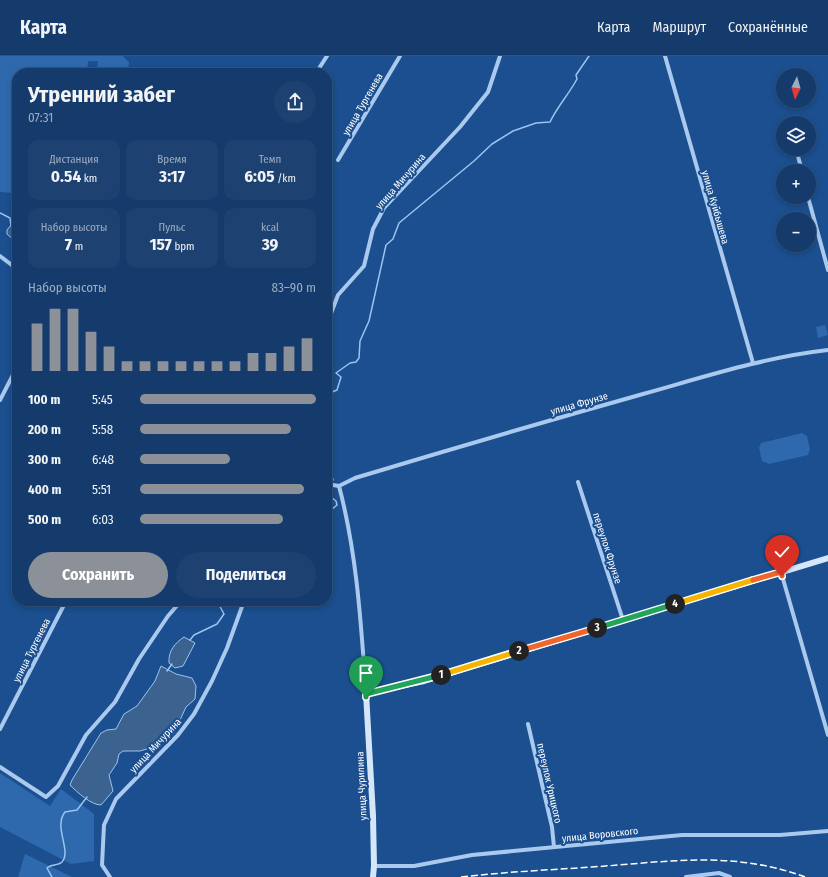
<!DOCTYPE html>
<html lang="ru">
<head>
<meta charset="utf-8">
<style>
  body { margin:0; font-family:"Fira Sans Condensed",sans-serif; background:#1d4271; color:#f1f3f6; height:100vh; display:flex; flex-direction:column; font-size:15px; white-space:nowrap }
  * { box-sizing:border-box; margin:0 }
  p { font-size:13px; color:#9dadc1 }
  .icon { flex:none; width:22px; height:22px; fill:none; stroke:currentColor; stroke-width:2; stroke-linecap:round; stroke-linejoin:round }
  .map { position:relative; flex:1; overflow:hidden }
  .panel { position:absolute; left:12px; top:12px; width:320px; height:538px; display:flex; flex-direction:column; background:#143b6b; border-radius:16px; box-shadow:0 2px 6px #0003,0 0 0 1px #33557e }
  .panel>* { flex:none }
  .needle { width:26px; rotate:185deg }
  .tools { position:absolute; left:776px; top:12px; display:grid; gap:8px }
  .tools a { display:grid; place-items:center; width:40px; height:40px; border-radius:50%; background:#143b6b; box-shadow:0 2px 6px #0003,0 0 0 1px #33557e; font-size:20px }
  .pin { position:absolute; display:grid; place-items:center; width:34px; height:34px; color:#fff; margin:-41px -17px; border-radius:50% 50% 50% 0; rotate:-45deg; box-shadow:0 0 4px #0007 }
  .pin .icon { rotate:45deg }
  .km { position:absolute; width:20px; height:20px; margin:-10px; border-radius:50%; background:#222; color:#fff; font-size:11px; line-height:20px; text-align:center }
  .round { display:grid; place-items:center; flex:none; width:42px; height:42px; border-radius:21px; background:#1d4271 }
  .overview { display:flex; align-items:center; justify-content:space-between; height:68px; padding:0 16px }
  h1 { font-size:22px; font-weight:700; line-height:30px }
  .figures { display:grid; grid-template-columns:repeat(3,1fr); gap:6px; height:68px; padding:4px 16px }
  .figures div { display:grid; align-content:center; border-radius:10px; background:#1d4271; text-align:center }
  .figures b { font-size:17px; font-weight:700 }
  .figures small { font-size:11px; font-weight:400 }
  .figures p { font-size:11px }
  .chart { height:112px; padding:8px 16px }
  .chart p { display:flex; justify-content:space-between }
  .chart svg { width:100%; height:72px; margin-top:4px; stroke:#8c9099; stroke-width:6 }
  .action { display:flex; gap:8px; margin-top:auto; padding:8px 16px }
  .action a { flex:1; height:46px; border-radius:24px; background:#8c9099; color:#fff; font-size:16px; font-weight:700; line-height:46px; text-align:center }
  .action a+a { background:#1d4271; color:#f1f3f6 }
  ul { padding:0 16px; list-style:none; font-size:13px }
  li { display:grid; grid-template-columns:64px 48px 1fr; align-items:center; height:30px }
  li i { height:10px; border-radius:5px; background:#8c9099 }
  header { display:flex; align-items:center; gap:24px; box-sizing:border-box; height:56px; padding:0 20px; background:#143b6b; border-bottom:1px solid #33557e }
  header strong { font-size:19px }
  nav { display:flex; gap:22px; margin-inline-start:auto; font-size:14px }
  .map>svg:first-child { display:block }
</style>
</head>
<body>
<header>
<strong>Карта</strong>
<nav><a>Карта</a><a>Маршрут</a><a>Сохранённые</a></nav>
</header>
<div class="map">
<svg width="828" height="821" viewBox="0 0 828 821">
  <rect width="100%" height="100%" fill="#1b4f8f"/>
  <g fill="#2e69ad">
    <polygon points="0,0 123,0 129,6 128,16 97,13 98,5 88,5 87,17 77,17 67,12 54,17 17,17 17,100 12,137 0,136"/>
    <polygon points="825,269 828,279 818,282 816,271"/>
    <polygon points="802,377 807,380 810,393 808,399 769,408 762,405 759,392 761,387"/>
    <polygon points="0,717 50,750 61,733 94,758 94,805 71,808 0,771"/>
    <polygon points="25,798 72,821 18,821"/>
  </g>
  <g fill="#3c6290" stroke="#9cc4f0">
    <polygon points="11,169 17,172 17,187 7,178 7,174"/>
    <path d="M 184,581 L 195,587 L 183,610 L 175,612 L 169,607 C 168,595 175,587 184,581 Z"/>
    <path d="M 161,610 L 176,618 L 192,622 L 196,630 L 195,643 L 186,651 L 174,677 L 150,692 L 140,695 L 123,695 L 119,698 L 117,707 L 109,719 L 113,735 L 101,749 C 91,749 77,736 70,729 L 72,724 L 101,677 L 107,674 L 116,673 L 124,658 L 137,650 L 155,625 Z"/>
  </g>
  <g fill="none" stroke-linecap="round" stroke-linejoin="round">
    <g stroke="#9cc4f0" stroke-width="1.5">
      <polyline points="0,157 10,162 11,170"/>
      <path d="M 327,338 L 337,334 L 341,321 L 336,317 L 350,307 L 356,306 L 359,302 L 360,285 L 369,265 L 386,189 L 393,183 L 399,167 L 474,105 L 492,88 L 513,75 L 536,67 L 550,66 C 557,51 569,38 577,23 L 576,19 L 589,0"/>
      <polyline points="327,404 333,424"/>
      <polyline points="327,462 331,454 337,449 336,445 331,441 331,434"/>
      <polyline points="190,584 194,579 217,568 224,558 217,545"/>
      <polyline points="167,615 172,608"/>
      <path d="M 52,821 L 47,812 C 51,808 58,810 62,806 C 72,795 53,771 65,756 L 77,754 L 87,741"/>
    </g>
    <g stroke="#a9c9ee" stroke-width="4">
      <polyline points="665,0 753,307"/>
      <polyline points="316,17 327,0"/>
      <polyline points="796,93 802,115"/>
      <polyline points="338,104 400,0"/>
      <polyline points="808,141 828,214"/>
      <polyline points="0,200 17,213"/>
      <polyline points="327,268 338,239 364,210 373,173 384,152 460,71 488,36 500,0"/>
      <polyline points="0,344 17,311"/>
      <polyline points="578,426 623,564"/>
      <polyline points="327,428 339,430"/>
      <path d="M 339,430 L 355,422 C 451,393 547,365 643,338 C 704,321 765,301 828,294"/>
      <path d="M 339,430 C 357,498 361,568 366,637"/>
      <polyline points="781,516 828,679"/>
      <polyline points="528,668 552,771 554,791"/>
      <polyline points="0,673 66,545"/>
      <polyline points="0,711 46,741 58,730 86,679 115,646 139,603 168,560 181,545"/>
      <polyline points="374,810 414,810 472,799 682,779 780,779 828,775"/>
      <polyline points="110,821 102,809 104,769 116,743 178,679 194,658 212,625 227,592 244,545"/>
      <polyline points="686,821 719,817 730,821"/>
    </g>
    <polyline stroke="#d6e6fa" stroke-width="6" points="373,821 374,810 373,760 366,637 424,625 828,502"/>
    <path stroke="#fff" stroke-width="1.5" stroke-dasharray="7 3" stroke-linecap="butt" d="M 461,821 C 504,816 548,814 592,811 C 667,806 732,794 805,821"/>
  </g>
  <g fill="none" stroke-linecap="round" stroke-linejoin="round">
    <g stroke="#fff" stroke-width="8">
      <polyline id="split-1" points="366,641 366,638 441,619"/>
    </g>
    <g stroke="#fff" stroke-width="8">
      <polyline id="split-2" points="441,619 519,595"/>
    </g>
    <g stroke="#fff" stroke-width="8">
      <polyline id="split-3" points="519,595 597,572"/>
    </g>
    <g stroke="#fff" stroke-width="8">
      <polyline id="split-4" points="597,572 675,548"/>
    </g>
    <g stroke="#fff" stroke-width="8">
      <polyline id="split-5" points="675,548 753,524"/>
    </g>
    <g stroke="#fff" stroke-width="8">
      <polyline id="split-6" points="753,524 781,516 782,520"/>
    </g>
    <use href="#split-1" stroke="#22a559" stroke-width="5"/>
    <use href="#split-2" stroke="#f5b400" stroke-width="5"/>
    <use href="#split-3" stroke="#f0652b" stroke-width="5"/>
    <use href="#split-4" stroke="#22a559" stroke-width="5"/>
    <use href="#split-5" stroke="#f5b400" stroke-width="5"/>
    <use href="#split-6" stroke="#f0652b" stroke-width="5"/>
  </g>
  <g text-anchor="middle" stroke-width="4" stroke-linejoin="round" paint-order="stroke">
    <g font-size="10" fill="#fff" stroke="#1b4f8f">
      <text transform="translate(362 48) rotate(-60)" y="4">улица Тургенева</text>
      <text transform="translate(400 125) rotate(-49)" y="4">улица Мичурина</text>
      <text transform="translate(716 151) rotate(74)" y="4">улица Куйбышева</text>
      <text transform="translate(579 347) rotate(-16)" y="4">улица Фрунзе</text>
      <text transform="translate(608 492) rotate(72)" y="4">переулок Фрунзе</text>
      <text transform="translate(31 594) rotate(-63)" y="4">улица Тургенева</text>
      <text transform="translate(155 689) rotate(-47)" y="4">улица Мичурина</text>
      <text transform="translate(550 727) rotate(77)" y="4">переулок Урицкого</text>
      <text transform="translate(361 730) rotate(-93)" y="4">улица Чурилина</text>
      <text transform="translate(600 778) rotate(-6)" y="4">улица Воровского</text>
    </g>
  </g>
</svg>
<div class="tools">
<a><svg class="needle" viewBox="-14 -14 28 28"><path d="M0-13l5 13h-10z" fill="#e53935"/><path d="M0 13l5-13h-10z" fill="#9dadc1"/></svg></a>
<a><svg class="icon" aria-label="layers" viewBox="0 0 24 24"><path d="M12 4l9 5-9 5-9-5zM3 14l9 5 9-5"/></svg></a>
<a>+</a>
<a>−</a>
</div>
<div class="pin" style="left:366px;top:641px;background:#1e9e55"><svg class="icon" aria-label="arrive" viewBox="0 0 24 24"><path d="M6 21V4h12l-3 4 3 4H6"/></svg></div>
<div class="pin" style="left:782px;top:520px;background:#d93025"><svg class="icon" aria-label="check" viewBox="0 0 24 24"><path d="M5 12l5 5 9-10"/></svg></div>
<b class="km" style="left:441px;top:619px">1</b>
<b class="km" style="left:519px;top:595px">2</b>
<b class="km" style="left:597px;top:572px">3</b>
<b class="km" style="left:675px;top:548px">4</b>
<section class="panel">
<div class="overview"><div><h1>Утренний забег</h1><p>07:31</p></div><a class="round"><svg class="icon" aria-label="share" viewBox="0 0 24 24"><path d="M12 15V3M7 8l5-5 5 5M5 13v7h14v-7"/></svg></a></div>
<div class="figures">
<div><p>Дистанция</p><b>0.54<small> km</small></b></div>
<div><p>Время</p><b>3:17</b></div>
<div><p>Темп</p><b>6:05<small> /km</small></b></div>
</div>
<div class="figures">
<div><p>Набор высоты</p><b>7<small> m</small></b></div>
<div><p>Пульс</p><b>157<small> bpm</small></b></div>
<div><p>kcal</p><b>39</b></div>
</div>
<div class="chart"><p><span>Набор высоты</span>83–90 m</p>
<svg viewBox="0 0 160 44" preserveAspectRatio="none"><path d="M5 44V15M15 44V6M25 44V6M35 44V20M45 44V29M55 44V38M65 44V38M75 44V38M85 44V38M95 44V38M105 44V38M115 44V38M125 44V33M135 44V33M145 44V29M155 44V24"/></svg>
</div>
<ul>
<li><b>100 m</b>5:45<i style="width:100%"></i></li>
<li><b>200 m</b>5:58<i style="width:86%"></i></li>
<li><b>300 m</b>6:48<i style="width:51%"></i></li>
<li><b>400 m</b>5:51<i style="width:93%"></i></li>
<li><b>500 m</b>6:03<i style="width:81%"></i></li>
</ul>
<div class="action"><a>Сохранить</a><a>Поделиться</a></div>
</section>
</div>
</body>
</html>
